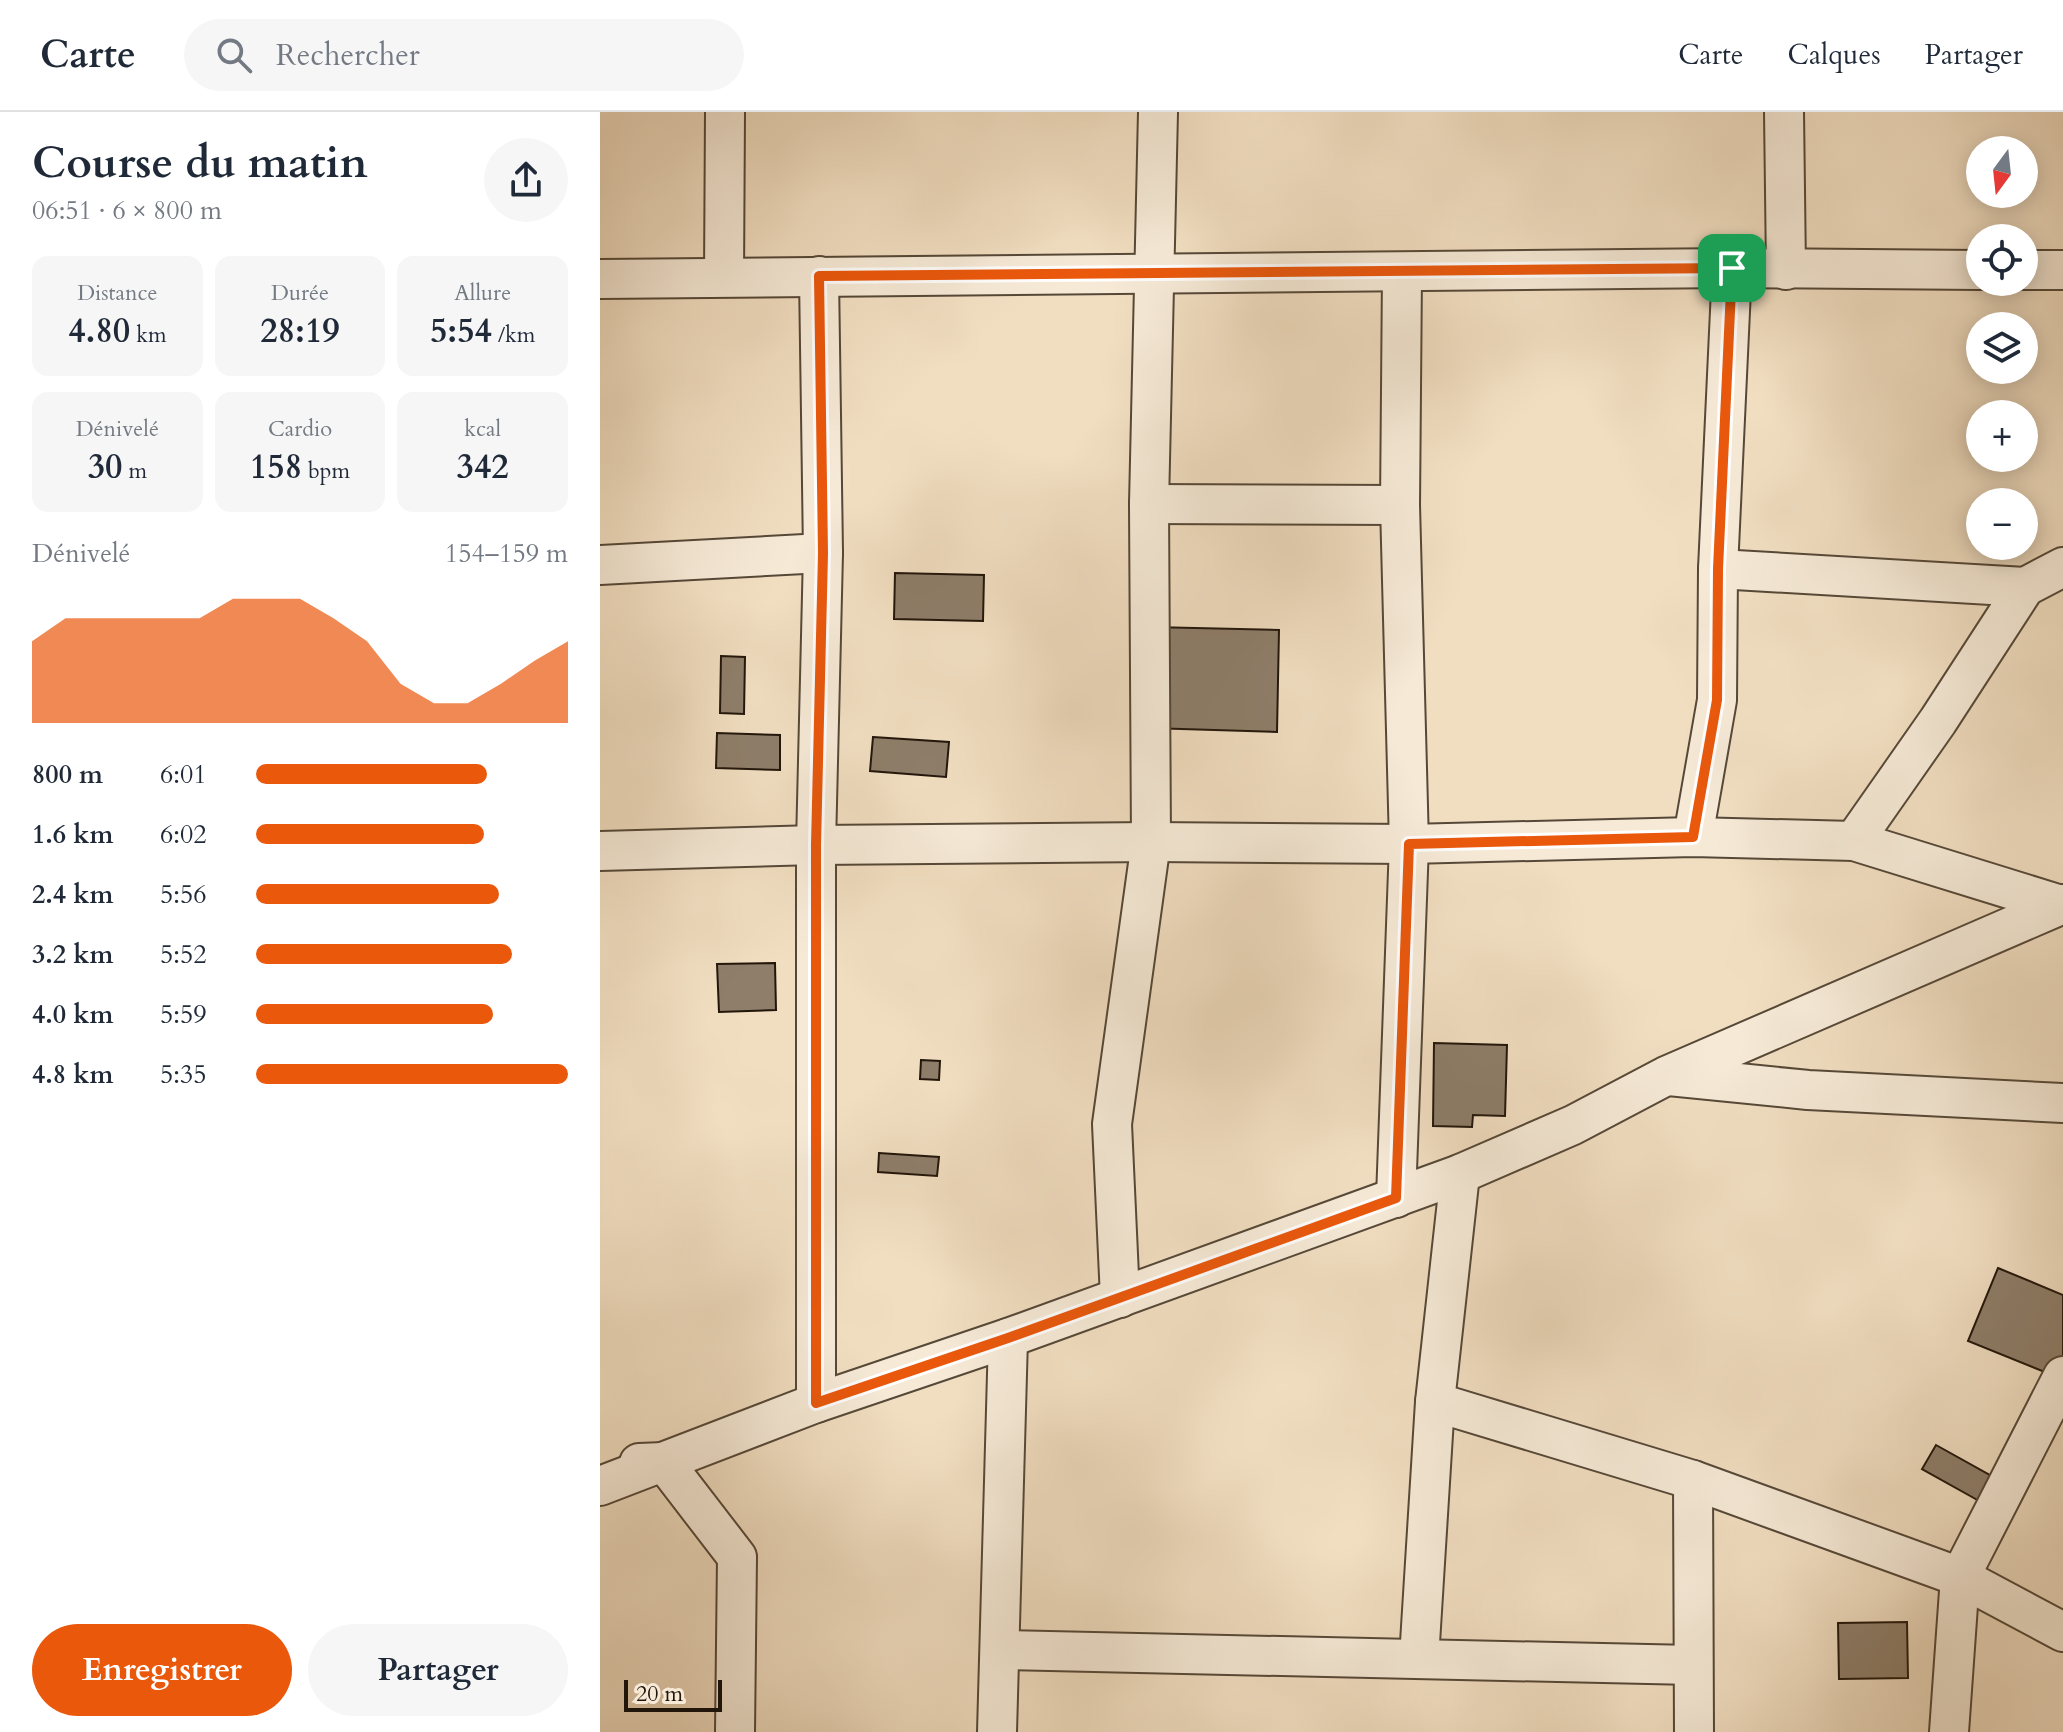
<!DOCTYPE html>
<html lang="fr">
<head>
<meta charset="utf-8">
<style>
  body { margin:0; font-family:Cardo,serif; background:#f6f6f7; color:#1f2937; height:100vh; display:flex; flex-direction:column; font-size:30px; white-space:nowrap }
  * { box-sizing:border-box; margin:0 }
  p { font-size:26px; color:#747a83 }
  .icon { flex:none; width:44px; height:44px; fill:none; stroke:currentColor; stroke-width:2; stroke-linecap:round; stroke-linejoin:round }
  .map { position:relative; flex:1; overflow:hidden }
  .details { display:flex; flex-direction:column; background:#fff; width:600px }
  .details>* { flex:none }
  .needle { width:52px; rotate:195deg }
  .buttons { position:absolute; left:1366px; top:24px; display:grid; gap:16px }
  .buttons a { display:grid; place-items:center; width:72px; height:72px; border-radius:50%; background:#fff; box-shadow:0 4px 20px #0003; font-size:40px }
  .scale { position:absolute; left:24px; bottom:20px; width:98px; box-sizing:border-box; padding-left:8px; border:4px solid #22160b; border-top:0; font-size:22px; line-height:28px; white-space:nowrap; color:#22160b; -webkit-text-stroke:6px #f6ead7; paint-order:stroke }
  .pin { position:absolute; display:grid; place-items:center; width:68px; height:68px; color:#fff; margin:-34px; border-radius:16px; box-shadow:0 4px 12px #0006 }
  .round { display:grid; place-items:center; flex:none; width:84px; height:84px; border-radius:42px; background:#f6f6f7 }
  .overview { display:flex; align-items:center; justify-content:space-between; height:136px; padding:0 32px }
  h1 { font-size:44px; font-weight:700; line-height:60px }
  .stats { display:grid; grid-template-columns:repeat(3,1fr); gap:12px; height:136px; padding:8px 32px }
  .stats div { display:grid; align-content:center; border-radius:16px; background:#f6f6f7; text-align:center }
  .stats b { font-size:34px; font-weight:700 }
  .stats small { font-size:22px; font-weight:400 }
  .stats p { font-size:22px }
  .chart { height:224px; padding:16px 32px }
  .chart p { display:flex; justify-content:space-between }
  .chart svg { width:100%; height:144px; margin-top:8px; fill:#ea580c; opacity:.7 }
  .cta { display:flex; gap:16px; margin-top:auto; padding:16px 32px }
  .cta a { flex:1; height:92px; border-radius:48px; background:#ea580c; color:#fff; font-size:32px; font-weight:700; line-height:92px; text-align:center }
  .cta a+a { background:#f6f6f7; color:#1f2937 }
  ul { padding:0 32px; list-style:none; font-size:26px }
  li { display:grid; grid-template-columns:128px 96px 1fr; align-items:center; height:60px }
  li i { height:20px; border-radius:10px; background:#ea580c }
  header { display:flex; align-items:center; gap:48px; box-sizing:border-box; height:112px; padding:0 40px; background:#fff; border-bottom:2px solid #e0e1e3 }
  header strong { font-size:38px }
  nav { display:flex; gap:44px; margin-inline-start:auto; font-size:28px }
  .search { width:560px; height:72px; background:#f6f6f7; display:flex; align-items:center; gap:20px; box-sizing:border-box; padding:0 28px; border-radius:44px; color:#747a83; font-size:30px }
  main { display:flex; flex:1; min-height:0 }
  .map>svg:first-child { display:block }
</style>
</head>
<body>
<header>
<strong>Carte</strong>
<div class="search"><svg class="icon" aria-label="search" viewBox="0 0 24 24"><circle cx="10" cy="10" r="6"/><path d="M15 15l6 6"/></svg>Rechercher</div>
<nav><a>Carte</a><a>Calques</a><a>Partager</a></nav>
</header>
<main>
<section class="details">
<div class="overview"><div><h1>Course du matin</h1><p>06:51 · 6 × 800 m</p></div><a class="round"><svg class="icon" aria-label="share" viewBox="0 0 24 24"><path d="M12 15V3M7 8l5-5 5 5M5 13v7h14v-7"/></svg></a></div>
<div class="stats">
<div><p>Distance</p><b>4.80<small> km</small></b></div>
<div><p>Durée</p><b>28:19</b></div>
<div><p>Allure</p><b>5:54<small> /km</small></b></div>
</div>
<div class="stats">
<div><p>Dénivelé</p><b>30<small> m</small></b></div>
<div><p>Cardio</p><b>158<small> bpm</small></b></div>
<div><p>kcal</p><b>342</b></div>
</div>
<div class="chart"><p><span>Dénivelé</span>154–159 m</p>
<svg viewBox="0 0 160 44" preserveAspectRatio="none"><path d="M0 44V19L10 12L20 12L30 12L40 12L50 12L60 6L70 6L80 6L90 12L100 19L110 32L120 38L130 38L140 32L150 25L160 19V44z"/></svg>
</div>
<ul>
<li><b>800 m</b>6:01<i style="width:74%"></i></li>
<li><b>1.6 km</b>6:02<i style="width:73%"></i></li>
<li><b>2.4 km</b>5:56<i style="width:78%"></i></li>
<li><b>3.2 km</b>5:52<i style="width:82%"></i></li>
<li><b>4.0 km</b>5:59<i style="width:76%"></i></li>
<li><b>4.8 km</b>5:35<i style="width:100%"></i></li>
</ul>
<div class="cta"><a>Enregistrer</a><a>Partager</a></div>
</section>
<div class="map">
<svg width="1463" height="1620" viewBox="0 0 1463 1620">
  <rect width="100%" height="100%" fill="#f1dec1"/>
  <filter id="stains"><feTurbulence type="fractalNoise" baseFrequency=".0025" numOctaves="4"/><feColorMatrix values="0 0 0 0 .2 0 0 0 0 .09 0 0 0 0 .02 0 0 0 .5 -.17"/></filter>
  <radialGradient id="worn" r=".72"><stop offset=".6" stop-color="#630" stop-opacity="0"/><stop offset="1" stop-color="#630" stop-opacity=".3"/></radialGradient>
  <g fill="#8e7e6a" stroke="#22160b" stroke-width="2">
    <polygon points="295,461 384,463 383,509 294,507"/>
    <polygon points="551,515 679,518 677,620 549,616"/>
    <polygon points="121,544 145,545 144,602 120,601"/>
    <polygon points="117,621 180,623 180,658 116,656"/>
    <polygon points="273,625 349,630 346,665 270,659"/>
    <polygon points="175,851 176,898 119,900 117,852"/>
    <polygon points="834,931 907,933 905,1004 873,1003 872,1015 833,1014"/>
    <polygon points="321,948 340,949 339,968 320,967"/>
    <polygon points="279,1041 339,1045 337,1064 278,1060"/>
    <polygon points="1398,1156 1463,1183 1463,1249 1457,1265 1368,1229"/>
    <polygon points="1336,1333 1395,1366 1381,1390 1322,1357"/>
    <polygon points="1307,1510 1308,1566 1239,1567 1238,1511"/>
  </g>
  <g fill="none" stroke-linecap="round" stroke-linejoin="round">
    <g stroke="#564838" stroke-width="42">
      <g id="street">
        <polyline points="1184,0 1186,158"/>
        <polyline points="1424,158 1463,158"/>
        <polyline points="124,165 125,0"/>
        <polyline points="0,167 1132,156 1380,158"/>
        <polyline points="549,392 800,393"/>
        <polyline points="0,453 223,441"/>
        <polyline points="1118,457 1425,475"/>
        <polyline points="1093,725 1117,588 1118,457 1132,156"/>
        <polyline points="1254,729 1338,609 1425,475 1463,455"/>
        <polyline points="0,739 216,733 551,730 809,732 1093,725 1254,729 1461,793"/>
        <polyline points="1069,964 1208,978 1463,991"/>
        <polyline points="796,1086 809,732 800,393 802,161"/>
        <polyline points="520,1186 512,1012 551,730 549,392 558,0"/>
        <polyline points="835,1290 1093,1368 1360,1465 1463,1520"/>
        <polyline points="216,1291 216,733 223,441 219,164"/>
        <polyline points="39,1351 64,1350 137,1445 135,1620"/>
        <polyline points="1093,1368 1094,1620"/>
        <polyline points="0,1374 216,1291 408,1226 860,1062 973,1013 1066,964 1463,792"/>
        <polyline points="400,1538 1093,1553"/>
        <polyline points="819,1547 835,1290 860,1062"/>
        <polyline points="397,1620 408,1226"/>
        <polyline points="1349,1620 1360,1465 1463,1264"/>
      </g>
    </g>
    <use href="#street" stroke="#f6ead7" stroke-width="38"/>
  </g>
  <g fill="none" stroke-linecap="round" stroke-linejoin="round">
    <g stroke="#fff" stroke-width="16">
      <polygon id="route" points="1132,156 1118,457 1117,588 1093,725 809,732 796,1086 408,1226 216,1291 216,733 223,441 219,164"/>
    </g>
    <use href="#route" stroke="#ea580c" stroke-width="10"/>
  </g>
  <rect width="100%" height="100%" filter="url(#stains)"/>
  <rect width="100%" height="100%" fill="url(#worn)"/>
</svg>
<div class="buttons">
<a><svg class="needle" viewBox="-14 -14 28 28"><path d="M0-13l5 13h-10z" fill="#e53935"/><path d="M0 13l5-13h-10z" fill="#747a83"/></svg></a>
<a><svg class="icon" aria-label="locate" viewBox="0 0 24 24"><circle cx="12" cy="12" r="6"/><path d="M12 2v4M12 18v4M2 12h4M18 12h4"/></svg></a>
<a><svg class="icon" aria-label="layers" viewBox="0 0 24 24"><path d="M12 4l9 5-9 5-9-5zM3 14l9 5 9-5"/></svg></a>
<a>+</a>
<a>−</a>
</div>
<div class="scale">20 m</div>
<div class="pin" style="left:1132px;top:156px;background:#1e9e55"><svg class="icon" aria-label="arrive" viewBox="0 0 24 24"><path d="M6 21V4h12l-3 4 3 4H6"/></svg></div>
</div>
</main>
</body>
</html>
